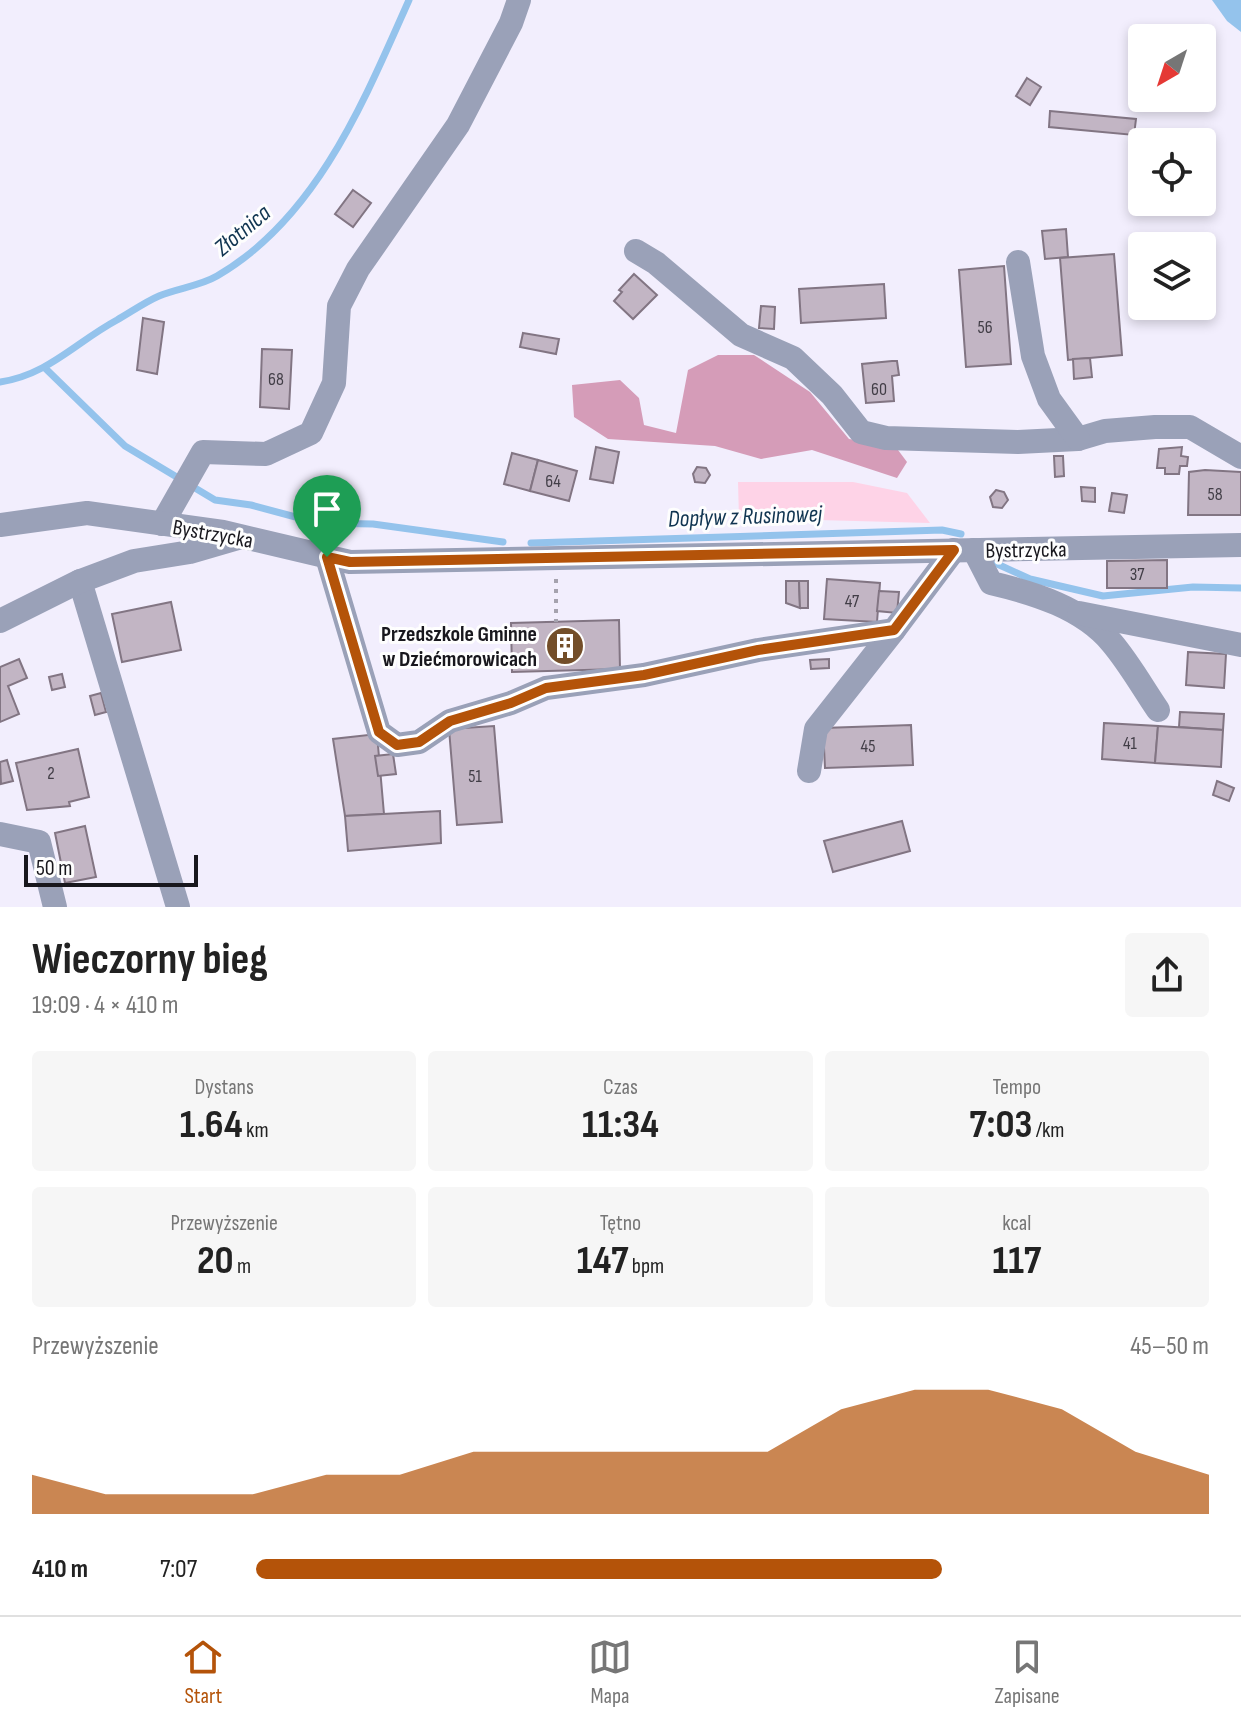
<!DOCTYPE html>
<html lang="pl">
<head>
<meta charset="utf-8">
<style>
  body { margin:0; font-family:"Sofia Sans Condensed",sans-serif; background:#f6f6f6; color:#222; height:100vh; display:flex; flex-direction:column; font-size:30px; white-space:nowrap }
  * { box-sizing:border-box; margin:0 }
  p { font-size:26px; color:#767676 }
  .icon { flex:none; width:44px; height:44px; fill:none; stroke:currentColor; stroke-width:2; stroke-linecap:round; stroke-linejoin:round }
  .map { position:relative; height:907px; overflow:hidden }
  .details { display:flex; flex-direction:column; background:#fff; flex:1 }
  .details>* { flex:none }
  .needle { width:52px; rotate:219deg }
  .fabs { position:absolute; left:1128px; top:24px; display:grid; gap:16px }
  .fabs a { display:grid; place-items:center; width:88px; height:88px; border-radius:8px; background:#fff; box-shadow:0 4px 12px #0003; font-size:40px }
  .scale { position:absolute; left:24px; bottom:20px; width:174px; box-sizing:border-box; padding-left:8px; border:4px solid #18171d; border-top:0; font-size:22px; line-height:28px; white-space:nowrap; color:#18171d; -webkit-text-stroke:6px #fefefe; paint-order:stroke }
  .pin { position:absolute; display:grid; place-items:center; width:68px; height:68px; color:#fff; margin:-82px -34px; border-radius:50% 50% 50% 0; rotate:-45deg; box-shadow:0 0 8px #0007 }
  .pin .icon { rotate:45deg }
  .round { display:grid; place-items:center; flex:none; width:84px; height:84px; border-radius:8px; background:#f6f6f6 }
  .headline { display:flex; align-items:center; justify-content:space-between; height:136px; padding:0 32px }
  h1 { font-size:44px; font-weight:700; line-height:60px }
  .stats { display:grid; grid-template-columns:repeat(3,1fr); gap:12px; height:136px; padding:8px 32px }
  .stats div { display:grid; align-content:center; border-radius:8px; background:#f6f6f6; text-align:center }
  .stats b { font-size:40px; font-weight:700 }
  .stats small { font-size:22px; font-weight:400 }
  .stats p { font-size:22px }
  .chart { height:224px; padding:16px 32px }
  .chart p { display:flex; justify-content:space-between }
  .chart svg { width:100%; height:144px; margin-top:8px; fill:#b45309; opacity:.7 }
  ul { padding:0 32px; list-style:none; font-size:26px }
  li { display:grid; grid-template-columns:128px 96px 1fr; align-items:center; height:60px }
  li i { height:20px; border-radius:10px; background:#b45309 }
  .dock { display:flex; justify-content:space-around; align-items:center; height:112px; border-top:2px solid #e0e0e0; background:#fff; font-size:22px; color:#767676 }
  .dock a { display:grid; justify-items:center; gap:4px }
  .dock .current { color:#b45309 }
  .map>svg:first-child { display:block }
</style>
</head>
<body>
<div class="map">
<svg width="1241" height="907" viewBox="0 0 1241 907">
  <rect width="100%" height="100%" fill="#f2eefd"/>
  <polygon fill="#fed3e7" points="738,482 853,482 907,493 930,523 739,518"/>
  <polygon fill="#d59cb8" points="718,355 754,355 810,392 849,439 895,446 907,462 897,478 812,450 761,459 715,446 608,439 574,417 572,385 620,380 639,398 644,425 676,433 688,370"/>
  <polygon fill="#94c3ec" points="1212,0 1241,0 1241,32 1227,21"/>
  <g fill="none" stroke-linecap="round" stroke-linejoin="round">
    <g stroke="#94c3ec" stroke-width="7">
      <polyline points="46,369 125,446 215,500 251,505 318,523 373,524 503,542"/>
      <path d="M 0,382 C 48,375 76,342 117,320 C 131,312 145,302 159,296 C 178,288 200,286 217,276 C 317,218 364,101 409,0"/>
      <polyline points="531,543 942,530 961,534"/>
      <polyline points="995,563 1030,579 1103,596 1193,587 1241,588"/>
    </g>
  </g>
  <g fill="#c2b5c4" stroke="#827583" stroke-width="2">
    <polygon points="1027,78 1041,87 1030,105 1016,96"/>
    <polygon points="1050,111 1136,119 1134,135 1049,127"/>
    <polygon points="353,190 371,203 353,227 335,214"/>
    <polygon points="1066,229 1068,257 1045,259 1042,231"/>
    <polygon points="1114,254 1122,355 1068,360 1060,258"/>
    <polygon points="1004,266 1011,364 966,367 959,270"/>
    <polygon points="634,274 657,295 633,319 614,301 622,292 619,290"/>
    <polygon points="884,284 886,318 801,323 799,289"/>
    <polygon points="761,306 775,307 774,329 759,328"/>
    <polygon points="143,318 164,322 157,374 137,370"/>
    <polygon points="523,333 559,339 556,354 520,347"/>
    <polygon points="262,349 292,350 289,409 260,407"/>
    <polygon points="1090,358 1092,377 1074,379 1073,359"/>
    <polygon points="892,361 897,361 899,375 892,376 894,401 866,403 862,364"/>
    <polygon points="596,447 619,452 613,483 590,479"/>
    <polygon points="1182,447 1181,456 1188,457 1187,466 1180,466 1179,474 1165,474 1165,468 1157,468 1159,449"/>
    <polygon points="512,453 538,460 530,491 504,484"/>
    <polygon points="1054,456 1063,456 1064,476 1055,477"/>
    <polygon points="538,460 577,471 569,501 530,491"/>
    <polygon points="697,467 706,468 710,475 705,483 695,482 693,474"/>
    <polygon points="1205,470 1241,472 1241,515 1188,515 1189,472"/>
    <polygon points="1081,487 1095,488 1095,502 1082,501"/>
    <polygon points="996,490 1004,492 1008,500 1002,508 993,507 990,497"/>
    <polygon points="1112,493 1127,495 1124,513 1109,511"/>
    <polygon points="1167,560 1167,588 1107,588 1107,561"/>
    <polygon points="827,579 880,583 877,622 824,619"/>
    <polygon points="786,581 799,581 800,608 786,603"/>
    <polygon points="799,581 808,581 808,608 800,608"/>
    <polygon points="879,591 899,592 897,613 877,611"/>
    <polygon points="171,602 181,650 122,662 112,614"/>
    <polygon points="619,620 620,669 512,672 511,623"/>
    <polygon points="1188,652 1226,654 1224,688 1186,685"/>
    <polygon points="19,659 27,678 8,686 19,714 0,722 0,667"/>
    <polygon points="829,659 829,668 811,669 810,660"/>
    <polygon points="62,674 65,687 52,690 49,677"/>
    <polygon points="101,693 106,712 95,715 90,696"/>
    <polygon points="1180,712 1224,714 1223,730 1179,727"/>
    <polygon points="1104,723 1158,726 1155,763 1102,759"/>
    <polygon points="911,725 913,765 825,768 823,728"/>
    <polygon points="494,726 502,822 457,825 449,729"/>
    <polygon points="1158,726 1223,730 1221,767 1155,763"/>
    <polygon points="377,734 384,814 345,816 333,739"/>
    <polygon points="78,749 89,797 69,802 70,806 27,810 16,763"/>
    <polygon points="393,754 396,774 378,776 375,756"/>
    <polygon points="7,760 13,781 1,784 0,762"/>
    <polygon points="1217,781 1234,788 1229,801 1213,795"/>
    <polygon points="440,811 441,843 348,851 345,816"/>
    <polygon points="902,821 910,851 833,872 824,841"/>
    <polygon points="85,826 96,877 65,883 55,833"/>
  </g>
  <g fill="none" stroke-linecap="round" stroke-linejoin="round">
    <polyline stroke="#a5a2ae" stroke-width="4" stroke-dasharray="4 6" stroke-linecap="butt" points="556,579 556,622"/>
    <g stroke="#9aa1b8" stroke-width="24">
      <polyline points="636,251 656,263 741,335 793,358 832,395 861,432 886,438 1018,442 1078,439 1105,431 1155,427 1190,427 1241,457"/>
      <polyline points="1018,262 1033,356 1049,399 1078,439"/>
      <polyline points="162,524 203,452 266,454 311,433 334,383 339,306 358,269 458,125 511,23 519,0"/>
      <polyline points="0,525 87,513 223,532 350,562 1241,545"/>
      <path d="M 974,550 L 991,583 C 1034,593 1083,608 1112,643 C 1129,663 1143,688 1158,710"/>
      <polyline points="327,557 379,732 397,745 419,742 450,721 511,703 546,688 644,675 758,650 894,630 954,550"/>
      <polyline points="80,581 178,907"/>
      <polyline points="1079,613 1241,645"/>
      <polyline points="0,621 78,582 134,561 190,552 238,538"/>
      <polyline points="809,771 816,729 894,630"/>
      <polyline points="0,834 39,842 55,907"/>
    </g>
  </g>
  <g fill="none" stroke-linecap="round" stroke-linejoin="round">
    <g stroke="#fff" stroke-width="16">
      <polygon id="route" points="954,550 894,630 758,650 644,675 546,688 511,703 450,721 419,742 397,745 379,732 327,557 350,562"/>
    </g>
    <use href="#route" stroke="#b45309" stroke-width="10"/>
  </g>
  <defs>
    <g id="building-disc" transform="scale(2)"><circle r="9.5" fill="#734e29" stroke="#fefefe"/><path d="M-4-6H4V6H1V3H-1V6H-4ZM-2.5-4.3h1.7v1.8h-1.7ZM.8-4.3h1.7v1.8H.8ZM-2.5-1h1.7V.8h-1.7ZM.8-1h1.7V.8H.8Z" fill="#fff"/></g>
  </defs>
  <g fill-rule="evenodd">
    <use href="#building-disc" x="565" y="646"/>
  </g>
  <g text-anchor="middle" stroke-width="6" stroke-linejoin="round" paint-order="stroke">
    <g font-size="18" fill="#423e47">
      <text x="985" y="333">56</text>
      <text x="276" y="385">68</text>
      <text x="879" y="395">60</text>
      <text x="553" y="487">64</text>
      <text x="1215" y="500">58</text>
      <text x="1137" y="580">37</text>
      <text x="852" y="607">47</text>
      <text x="1130" y="749">41</text>
      <text x="868" y="752">45</text>
      <text x="51" y="779">2</text>
      <text x="475" y="782">51</text>
    </g>
    <g font-size="22" fill="#18171d" stroke="#fefefe">
      <text transform="translate(213 533) rotate(10)" y="8">Bystrzycka</text>
      <text transform="translate(1026 549) rotate(-1)" y="8">Bystrzycka</text>
    </g>
    <g font-size="22" font-weight="bold" fill="#18171d" stroke="#fefefe" text-anchor="end">
      <text x="537" y="641">Przedszkole Gminne<tspan x="537" dy="25">w Dziećmorowicach</tspan></text>
    </g>
    <g font-size="24" font-style="italic" fill="#113551" stroke="#fefefe">
      <text transform="translate(242 230) rotate(-40)" y="8">Złotnica</text>
      <text transform="translate(745 516) rotate(-2)" y="8">Dopływ z Rusinowej</text>
    </g>
  </g>
</svg>
<div class="fabs">
<a><svg class="needle" viewBox="-14 -14 28 28"><path d="M0-13l5 13h-10z" fill="#e53935"/><path d="M0 13l5-13h-10z" fill="#767676"/></svg></a>
<a><svg class="icon" aria-label="locate" viewBox="0 0 24 24"><circle cx="12" cy="12" r="6"/><path d="M12 2v4M12 18v4M2 12h4M18 12h4"/></svg></a>
<a><svg class="icon" aria-label="layers" viewBox="0 0 24 24"><path d="M12 4l9 5-9 5-9-5zM3 14l9 5 9-5"/></svg></a>
</div>
<div class="scale">50 m</div>
<div class="pin" style="left:327px;top:557px;background:#1e9e55"><svg class="icon" aria-label="arrive" viewBox="0 0 24 24"><path d="M6 21V4h12l-3 4 3 4H6"/></svg></div>
</div>
<section class="details">
<div class="headline"><div><h1>Wieczorny bieg</h1><p>19:09 · 4 × 410 m</p></div><a class="round"><svg class="icon" aria-label="share" viewBox="0 0 24 24"><path d="M12 15V3M7 8l5-5 5 5M5 13v7h14v-7"/></svg></a></div>
<div class="stats">
<div><p>Dystans</p><b>1.64<small> km</small></b></div>
<div><p>Czas</p><b>11:34</b></div>
<div><p>Tempo</p><b>7:03<small> /km</small></b></div>
</div>
<div class="stats">
<div><p>Przewyższenie</p><b>20<small> m</small></b></div>
<div><p>Tętno</p><b>147<small> bpm</small></b></div>
<div><p>kcal</p><b>117</b></div>
</div>
<div class="chart"><p><span>Przewyższenie</span>45–50 m</p>
<svg viewBox="0 0 160 44" preserveAspectRatio="none"><path d="M0 44V32L10 38L20 38L30 38L40 32L50 32L60 25L70 25L80 25L90 25L100 25L110 12L120 6L130 6L140 12L150 25L160 32V44z"/></svg>
</div>
<ul>
<li><b>410 m</b>7:07<i style="width:72%"></i></li>
</ul>
</section>
<nav class="dock">
<a class="current"><svg class="icon" aria-label="home" viewBox="0 0 24 24"><path d="M3 11l9-7 9 7M6 9v11h12V9"/></svg>Start</a>
<a><svg class="icon" aria-label="map" viewBox="0 0 24 24"><path d="M3 6l6-2 6 2 6-2v14l-6 2-6-2-6 2zM9 4v14M15 6v14"/></svg>Mapa</a>
<a><svg class="icon" aria-label="saved" viewBox="0 0 24 24"><path d="M7 4h10v16l-5-4-5 4z"/></svg>Zapisane</a>
</nav>
</body>
</html>
